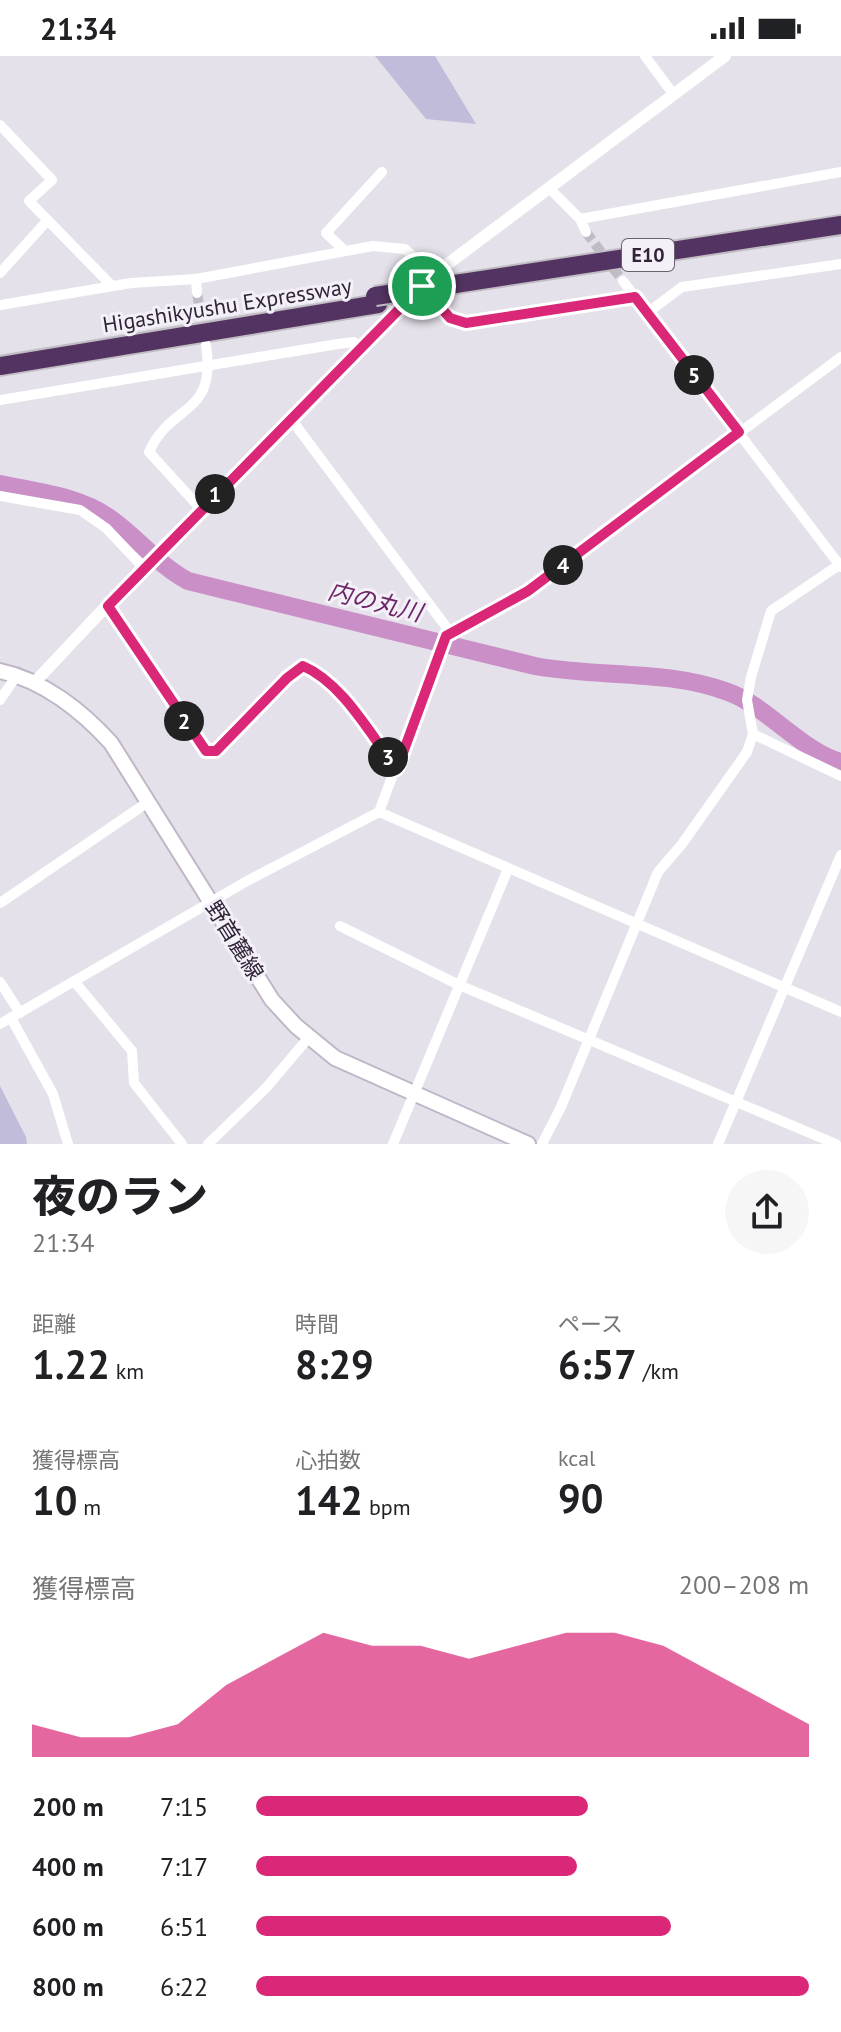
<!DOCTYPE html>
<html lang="ja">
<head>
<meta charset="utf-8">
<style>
  body { margin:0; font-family:"PT Sans","Noto Sans JP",sans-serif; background:#f6f6f6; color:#202124; height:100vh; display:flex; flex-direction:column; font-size:30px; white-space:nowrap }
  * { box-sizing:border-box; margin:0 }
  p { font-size:26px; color:#757577 }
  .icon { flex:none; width:44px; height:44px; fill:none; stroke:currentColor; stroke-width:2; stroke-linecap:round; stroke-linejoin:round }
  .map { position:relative; height:1088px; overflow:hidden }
  .details { display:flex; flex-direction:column; background:#fff; flex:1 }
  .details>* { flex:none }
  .pin { position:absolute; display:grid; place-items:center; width:68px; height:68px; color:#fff; margin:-34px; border:4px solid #fff; border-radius:50%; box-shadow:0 2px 8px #0007 }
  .km { position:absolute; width:40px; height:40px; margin:-20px; border-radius:50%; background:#222; color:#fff; font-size:22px; line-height:40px; text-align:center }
  .round { display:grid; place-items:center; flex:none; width:84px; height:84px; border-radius:42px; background:#f6f6f6 }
  .head { display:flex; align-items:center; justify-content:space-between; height:136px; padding:0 32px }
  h1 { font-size:44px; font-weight:800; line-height:60px }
  .metrics { display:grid; grid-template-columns:repeat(3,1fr); gap:12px; height:136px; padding:8px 32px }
  .metrics div { display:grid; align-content:center }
  .metrics b { font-size:40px; font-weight:800 }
  .metrics small { font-size:22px; font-weight:400 }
  .metrics p { font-size:22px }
  .chart { height:224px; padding:16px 32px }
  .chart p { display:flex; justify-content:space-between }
  .chart svg { width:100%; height:144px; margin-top:8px; fill:#db2777; opacity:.7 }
  ul { padding:0 32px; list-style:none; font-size:26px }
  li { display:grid; grid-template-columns:128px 96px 1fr; align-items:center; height:60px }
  li i { height:20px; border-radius:10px; background:#db2777 }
  .status { display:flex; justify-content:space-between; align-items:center; height:56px; padding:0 40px; background:#fff; direction:ltr }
  .status svg { height:22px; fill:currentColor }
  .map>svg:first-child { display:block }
</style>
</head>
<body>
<div class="status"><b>21:34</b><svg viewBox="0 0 49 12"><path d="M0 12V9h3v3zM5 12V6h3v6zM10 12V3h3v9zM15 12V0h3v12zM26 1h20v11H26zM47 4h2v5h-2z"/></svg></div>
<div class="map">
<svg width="841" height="1088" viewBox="0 0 841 1088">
  <rect width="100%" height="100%" fill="#e5e1ea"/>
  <g fill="#c1bcd9">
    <polygon points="375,0 435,0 476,68 426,63"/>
    <polygon points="0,1030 26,1081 27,1088 0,1088"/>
  </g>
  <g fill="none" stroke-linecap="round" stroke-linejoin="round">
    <path stroke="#c98fc6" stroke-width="18" d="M 0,428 C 37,436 80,440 111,463 C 139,483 158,509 188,525 L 535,610 C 600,622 665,613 728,636 C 765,649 804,697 841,706"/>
    <g stroke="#c1bbc6" stroke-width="10" stroke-dasharray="10 5" stroke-linecap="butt">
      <polyline points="586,176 623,225"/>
      <polyline points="197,237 204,279"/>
    </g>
    <g stroke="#c0b6c8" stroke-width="18">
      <path id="secondary" d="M 0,615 C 43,624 82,655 111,687 L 272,944 L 296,970 L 335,1002 L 528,1088"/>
    </g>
    <g stroke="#c1bdc3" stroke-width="22">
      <g id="motorway">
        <polyline points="455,228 841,169"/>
        <polyline points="0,310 378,248"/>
      </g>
    </g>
    <g stroke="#fff" stroke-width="10">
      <polyline points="645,0 674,39"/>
      <polyline points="0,69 52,124 29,145 112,230"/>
      <polyline points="549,132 580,163 586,176"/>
      <polyline points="580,163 841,116"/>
      <polyline points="344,194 326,177 382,116"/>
      <polyline points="0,217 47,165"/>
      <polyline points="196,223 197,237"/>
      <polyline points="623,225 841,511"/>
      <polyline points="422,230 450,262 466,267 635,241"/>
      <polyline points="0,249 131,227 196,223 373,190 405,193 433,219"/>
      <polyline points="647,257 682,231 841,208"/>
      <polyline points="0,344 338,288 354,286 360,292"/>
      <polyline points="0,440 80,454 106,472 143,511"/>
      <path d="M 201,453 L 149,396 C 171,346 217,361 206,289"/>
      <path d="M 108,550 L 206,695 L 216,695 L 287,622 L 303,610 C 343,627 371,680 397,713"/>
      <polyline points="446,580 528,535 841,301"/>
      <polyline points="0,644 17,619"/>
      <polyline points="753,678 841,720"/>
      <polyline points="379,756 841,956"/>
      <polyline points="0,847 148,746"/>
      <polyline points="340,870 459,929 836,1088"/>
      <polyline points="74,925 132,995 134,1027 182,1088"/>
      <polyline points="0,926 20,957"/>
      <polyline points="11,962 53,1038 68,1088"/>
      <polyline points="0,968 247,825 379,756 447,572 291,363"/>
      <polyline points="208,1088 266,1032 309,981"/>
      <polyline points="393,1088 508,813"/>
      <polyline points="542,1088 561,1051 658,816 682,788 747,696 753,678 747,644 751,621 771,555 839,509"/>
      <polyline points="718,1088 841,799"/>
    </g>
    <polyline stroke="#fff" stroke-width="12" points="34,627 143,511 433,219 725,0"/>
    <use href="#secondary" stroke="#fff" stroke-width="14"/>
    <use href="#motorway" stroke="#533361" stroke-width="18"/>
    <g stroke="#c1bdc3" stroke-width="22" stroke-linecap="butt">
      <polyline id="motorway-bridge" points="375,240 455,228"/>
    </g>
    <use href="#motorway-bridge" stroke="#533361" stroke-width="18"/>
  </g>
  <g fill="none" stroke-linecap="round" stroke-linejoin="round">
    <g stroke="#fff" stroke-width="16">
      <path id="route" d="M 422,230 L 450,262 L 466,267 L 635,241 L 739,376 L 528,535 L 446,580 L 397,713 C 371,680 343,627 303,610 L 287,622 L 216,695 L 206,695 L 108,550 Z"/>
    </g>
    <use href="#route" stroke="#db2777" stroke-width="10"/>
  </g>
  <g text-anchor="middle" stroke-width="6" stroke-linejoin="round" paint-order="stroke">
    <rect fill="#f3f1f7" stroke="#6b6171" stroke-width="2" x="622" y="183" width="52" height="32" rx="6"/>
    <g font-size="20" font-weight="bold" fill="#312338">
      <text x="648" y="206">E10</text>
    </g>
    <g font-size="22" fill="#312338" stroke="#f3f1f7">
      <text transform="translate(227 249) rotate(-9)" y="8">Higashikyushu Expressway</text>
      <text transform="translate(235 884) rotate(58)" y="8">野首麓線</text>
    </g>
    <g font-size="24" font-style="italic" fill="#6d2568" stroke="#f3f1f7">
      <text transform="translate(375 546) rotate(14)" y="8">内の丸川</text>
    </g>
  </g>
</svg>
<div class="pin" style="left:422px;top:230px;background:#1e9e55"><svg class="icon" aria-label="arrive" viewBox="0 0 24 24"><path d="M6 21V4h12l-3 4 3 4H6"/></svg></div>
<b class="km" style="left:215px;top:438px">1</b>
<b class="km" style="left:184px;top:665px">2</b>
<b class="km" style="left:388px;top:701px">3</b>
<b class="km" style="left:563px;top:509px">4</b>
<b class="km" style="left:694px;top:319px">5</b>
</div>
<section class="details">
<div class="head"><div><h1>夜のラン</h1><p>21:34</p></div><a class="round"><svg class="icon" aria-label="share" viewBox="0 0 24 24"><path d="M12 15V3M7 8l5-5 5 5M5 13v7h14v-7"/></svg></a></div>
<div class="metrics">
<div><p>距離</p><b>1.22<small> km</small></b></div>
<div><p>時間</p><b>8:29</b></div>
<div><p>ペース</p><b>6:57<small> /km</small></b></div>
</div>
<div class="metrics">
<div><p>獲得標高</p><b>10<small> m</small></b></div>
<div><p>心拍数</p><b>142<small> bpm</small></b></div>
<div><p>kcal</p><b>90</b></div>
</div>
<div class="chart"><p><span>獲得標高</span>200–208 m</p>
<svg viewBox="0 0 160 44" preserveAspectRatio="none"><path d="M0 44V34L10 38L20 38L30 34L40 22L50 14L60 6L70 10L80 10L90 14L100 10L110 6L120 6L130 10L140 18L150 26L160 34V44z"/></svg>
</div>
<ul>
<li><b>200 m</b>7:15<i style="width:60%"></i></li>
<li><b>400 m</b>7:17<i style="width:58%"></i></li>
<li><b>600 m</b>6:51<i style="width:75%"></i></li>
<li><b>800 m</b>6:22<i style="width:100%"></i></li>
</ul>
</section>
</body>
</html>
